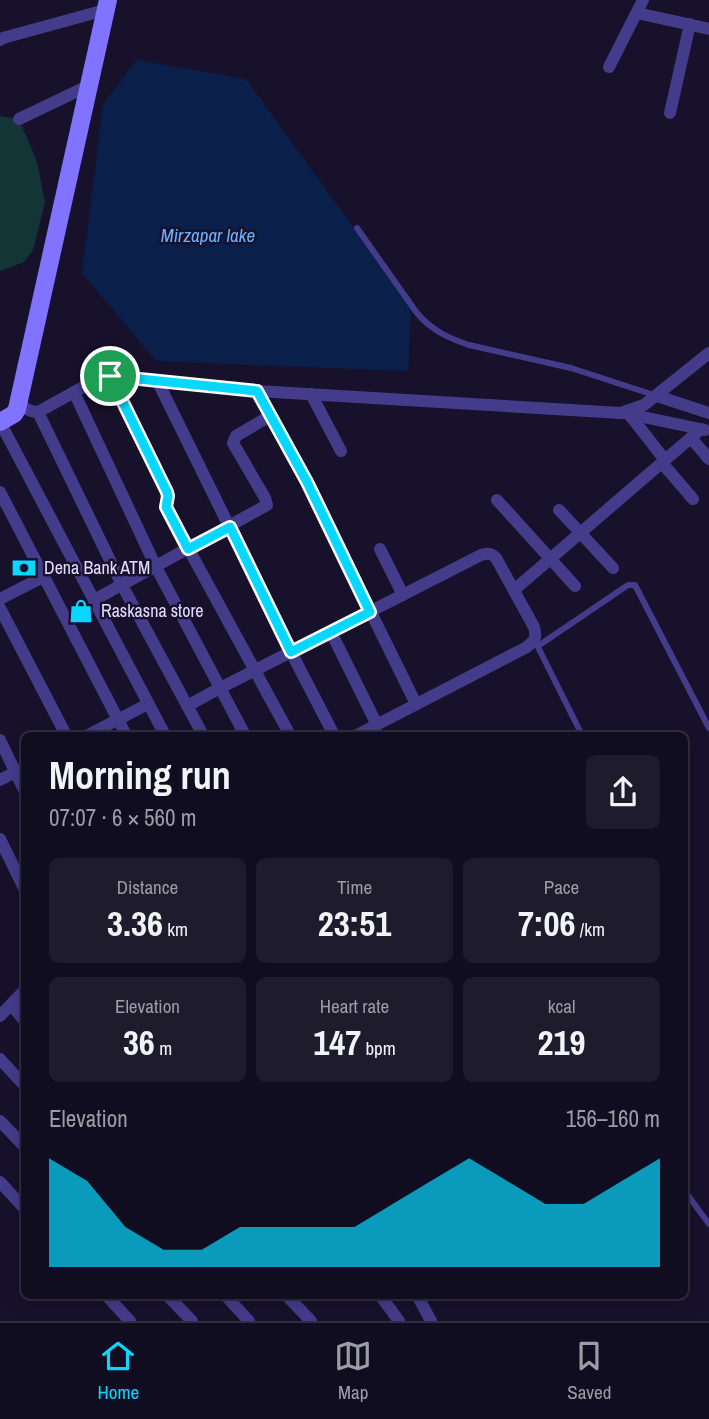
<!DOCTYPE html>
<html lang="en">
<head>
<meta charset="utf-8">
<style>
  body { margin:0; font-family:"Archivo Narrow",sans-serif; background:#1e1b2d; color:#f1f3f6; height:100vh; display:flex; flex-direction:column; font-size:26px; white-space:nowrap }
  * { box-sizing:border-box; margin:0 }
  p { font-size:23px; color:#9c9ca5 }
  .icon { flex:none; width:38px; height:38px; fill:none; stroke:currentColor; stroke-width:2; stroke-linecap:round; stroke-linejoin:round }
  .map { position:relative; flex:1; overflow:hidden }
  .panel { position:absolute; left:21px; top:732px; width:667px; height:567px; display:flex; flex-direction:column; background:#110d20; border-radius:10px; box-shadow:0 4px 18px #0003,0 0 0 2px #302d3e }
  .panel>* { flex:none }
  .pin { position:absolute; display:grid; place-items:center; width:60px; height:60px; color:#fff; margin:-30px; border:4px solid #fff; border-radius:50%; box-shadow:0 2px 7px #0007 }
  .round { display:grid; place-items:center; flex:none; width:74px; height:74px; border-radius:10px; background:#1e1b2d }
  .head { display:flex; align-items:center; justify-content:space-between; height:119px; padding:0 28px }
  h1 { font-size:38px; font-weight:700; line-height:52px }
  .stats { display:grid; grid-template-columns:repeat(3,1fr); gap:10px; height:119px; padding:7px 28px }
  .stats div { display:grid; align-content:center; border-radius:10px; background:#1e1b2d; text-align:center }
  .stats b { font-size:35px; font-weight:700 }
  .stats small { font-size:19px; font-weight:400 }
  .stats p { font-size:19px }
  .chart { height:196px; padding:14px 28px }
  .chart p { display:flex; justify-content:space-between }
  .chart svg { width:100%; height:126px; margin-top:7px; fill:#08d8ff; opacity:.7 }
  .dock { display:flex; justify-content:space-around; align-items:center; height:98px; border-top:2px solid #302d3e; background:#110d20; font-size:19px; color:#9c9ca5 }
  .dock a { display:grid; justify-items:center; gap:4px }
  .dock .current { color:#08d8ff }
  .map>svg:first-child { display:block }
</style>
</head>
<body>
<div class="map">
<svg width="709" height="1321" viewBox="0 0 709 1321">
  <rect width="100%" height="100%" fill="#17112b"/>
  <polygon fill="#143536" points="0,116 19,119 37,162 45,202 33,250 24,262 0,271"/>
  <polygon fill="#0b1f4b" points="137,60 246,79 411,307 408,371 156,361 82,273 103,104"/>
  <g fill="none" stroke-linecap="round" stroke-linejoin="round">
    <g stroke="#443c8a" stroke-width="6">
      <path d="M 357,228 L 417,313 C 431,330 448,338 469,345 L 571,368 L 654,395"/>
      <polyline points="536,643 582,735"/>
      <polyline points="538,646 628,585 635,585 709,728"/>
      <polyline points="684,1190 709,1224"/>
    </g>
    <g stroke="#443c8a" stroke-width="12">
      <polyline points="637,13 709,29"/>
      <polyline points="0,40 3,38 105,10"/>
      <polyline points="609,67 643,0"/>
      <polyline points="670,113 690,24"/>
      <polyline points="19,119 88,86"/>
      <path d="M 110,376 L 167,492 C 169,499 165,504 168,511 L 290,735"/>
      <polyline points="157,380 291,652 334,735"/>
      <polyline points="257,391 307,482 416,704"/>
      <polyline points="74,392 156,567 245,735"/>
      <polyline points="311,394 341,451"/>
      <polyline points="657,396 709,413"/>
      <polyline points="18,405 31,411 38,412 105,375 257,391 621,413 644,405 709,353"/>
      <polyline points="38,412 122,585 203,735"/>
      <polyline points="624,413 705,430"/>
      <polyline points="629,414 665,460"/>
      <polyline points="0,422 165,735"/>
      <polyline points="691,438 709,459"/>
      <polyline points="662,463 693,499"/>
      <polyline points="0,492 126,735"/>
      <polyline points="497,500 575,586"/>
      <polyline points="559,510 613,568"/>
      <polyline points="380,549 403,595"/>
      <polyline points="514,590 701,429"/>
      <polyline points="0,599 43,577"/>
      <polyline points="94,600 267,505 265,498 233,443 236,436 270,416"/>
      <polyline points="0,608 66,735"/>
      <polyline points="331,632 377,725"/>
      <path d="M 187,706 L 220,688 L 481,555 C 488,553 491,553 496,558 L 534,627 C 537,638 535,640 527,647 L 357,735"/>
      <polyline points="88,735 148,704"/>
      <polyline points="0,740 24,790"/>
      <polyline points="0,780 24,768"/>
      <polyline points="0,839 24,888"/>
      <polyline points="11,1005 24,1020"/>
      <polyline points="0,1016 24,991"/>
      <polyline points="0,1059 24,1085"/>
      <polyline points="0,1121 24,1146"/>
      <polyline points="0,1182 24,1208"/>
      <polyline points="106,1295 130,1321"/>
      <polyline points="167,1295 192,1321"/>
      <polyline points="225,1295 249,1321"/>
      <polyline points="286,1295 311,1321"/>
      <polyline points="380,1295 399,1321"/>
      <polyline points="417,1295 431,1321"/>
    </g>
    <polyline stroke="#7f73ff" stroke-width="18" points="0,422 14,414 17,409 108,0"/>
  </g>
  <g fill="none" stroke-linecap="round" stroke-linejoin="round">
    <g stroke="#fff" stroke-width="14">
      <polygon id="route" points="110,376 257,391 307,482 370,612 291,652 230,527 188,549 166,507 168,496 167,492"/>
    </g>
    <use href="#route" stroke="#08d8ff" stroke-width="9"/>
  </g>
  <defs>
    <g id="bank-bare" transform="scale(1.89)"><path d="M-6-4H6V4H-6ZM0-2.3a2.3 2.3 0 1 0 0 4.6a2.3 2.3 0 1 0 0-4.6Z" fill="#08d8ff" stroke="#17112b" stroke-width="2.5" paint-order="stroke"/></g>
    <g id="shop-bare" transform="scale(1.89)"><path d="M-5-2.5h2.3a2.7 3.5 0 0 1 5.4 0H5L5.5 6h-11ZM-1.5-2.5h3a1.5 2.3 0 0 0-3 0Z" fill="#08d8ff" stroke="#17112b" stroke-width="2.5" paint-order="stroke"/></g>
  </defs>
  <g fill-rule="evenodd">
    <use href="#bank-bare" x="24" y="568"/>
    <use href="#shop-bare" x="81" y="611"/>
  </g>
  <g text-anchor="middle" stroke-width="5" stroke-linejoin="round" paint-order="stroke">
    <g font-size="18" fill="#e2dcff" stroke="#17112b" text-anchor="start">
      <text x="44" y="574">Dena Bank ATM</text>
      <text x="101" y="617">Raskasna store</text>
    </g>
    <g font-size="19" font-style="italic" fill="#6ab1ff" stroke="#17112b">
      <text x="208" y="242">Mirzapar lake</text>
    </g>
  </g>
</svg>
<div class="pin" style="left:110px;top:376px;background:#1e9e55"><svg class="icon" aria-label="arrive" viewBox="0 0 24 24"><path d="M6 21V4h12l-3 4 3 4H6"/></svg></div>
<section class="panel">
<div class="head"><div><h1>Morning run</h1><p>07:07 · 6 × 560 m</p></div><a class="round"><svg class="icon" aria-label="share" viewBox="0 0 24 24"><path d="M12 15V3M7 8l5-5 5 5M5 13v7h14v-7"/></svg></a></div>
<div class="stats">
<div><p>Distance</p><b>3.36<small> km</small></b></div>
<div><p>Time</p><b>23:51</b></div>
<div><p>Pace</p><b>7:06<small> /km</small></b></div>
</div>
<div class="stats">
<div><p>Elevation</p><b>36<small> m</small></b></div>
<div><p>Heart rate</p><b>147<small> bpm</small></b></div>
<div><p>kcal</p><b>219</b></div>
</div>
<div class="chart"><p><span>Elevation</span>156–160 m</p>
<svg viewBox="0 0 160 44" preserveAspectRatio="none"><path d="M0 44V6L10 14L20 30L30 38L40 38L50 30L60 30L70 30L80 30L90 22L100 14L110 6L120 14L130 22L140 22L150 14L160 6V44z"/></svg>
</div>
</section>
</div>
<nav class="dock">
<a class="current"><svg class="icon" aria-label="home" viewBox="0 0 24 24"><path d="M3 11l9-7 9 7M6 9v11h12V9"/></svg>Home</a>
<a><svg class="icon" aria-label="map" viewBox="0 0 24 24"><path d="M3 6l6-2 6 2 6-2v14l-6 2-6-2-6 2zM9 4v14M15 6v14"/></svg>Map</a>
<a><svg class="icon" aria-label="saved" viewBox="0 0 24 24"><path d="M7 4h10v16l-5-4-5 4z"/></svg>Saved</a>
</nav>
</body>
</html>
